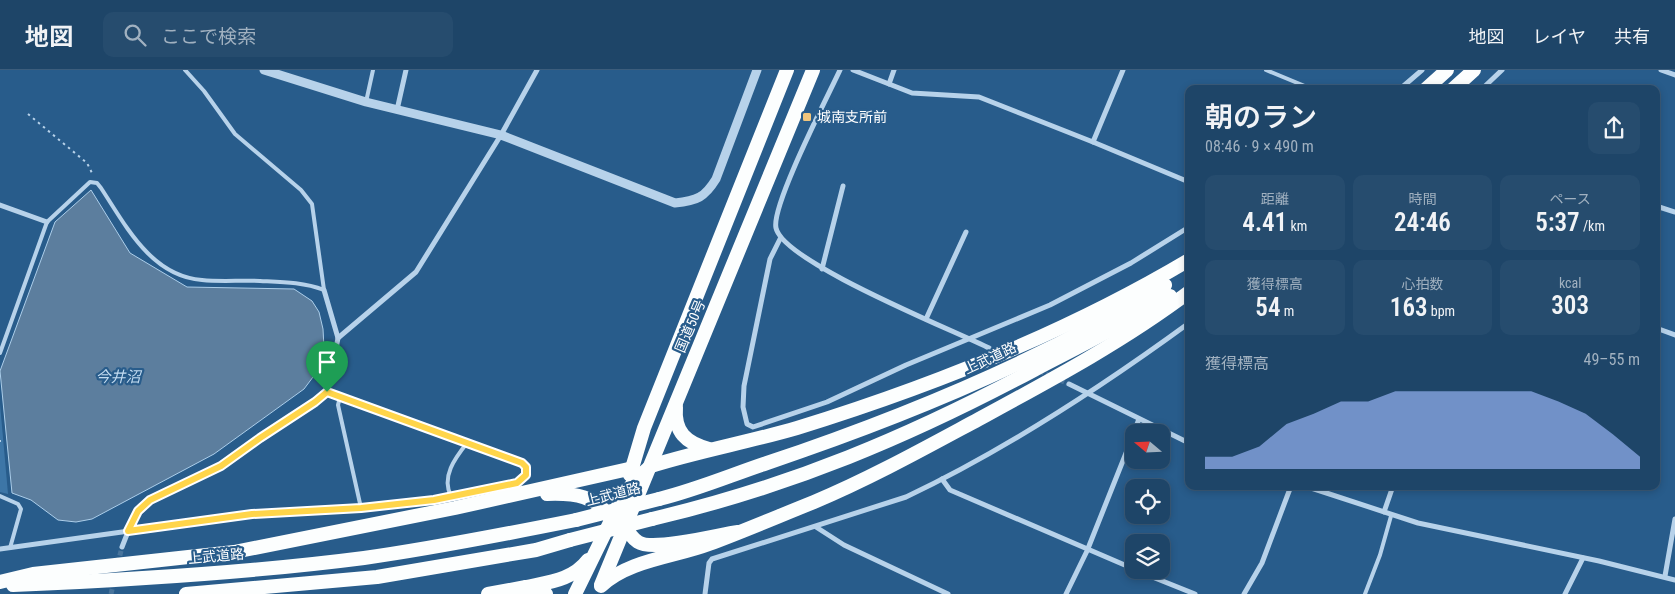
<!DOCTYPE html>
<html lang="ja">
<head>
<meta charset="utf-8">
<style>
  body { margin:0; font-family:"Roboto Condensed","Noto Sans JP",sans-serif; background:#264c6e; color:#f1f3f6; height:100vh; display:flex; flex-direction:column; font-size:19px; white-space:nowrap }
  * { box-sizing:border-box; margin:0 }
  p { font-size:16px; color:#a1b1c0 }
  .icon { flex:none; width:28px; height:28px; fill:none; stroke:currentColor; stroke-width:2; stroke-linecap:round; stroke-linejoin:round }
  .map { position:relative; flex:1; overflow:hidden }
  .details { position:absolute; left:1185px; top:15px; width:475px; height:405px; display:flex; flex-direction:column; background:#1e4568; border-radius:10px; box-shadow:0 2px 8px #0003,0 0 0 1px #3c5d7c }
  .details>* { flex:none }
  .needle { width:32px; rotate:289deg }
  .buttons { position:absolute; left:1125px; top:354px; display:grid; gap:10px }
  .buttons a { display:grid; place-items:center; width:45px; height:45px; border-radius:10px; background:#1e4568; box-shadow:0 2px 8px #0003,0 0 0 1px #3c5d7c; font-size:25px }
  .pin { position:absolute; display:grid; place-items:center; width:42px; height:42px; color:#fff; margin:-51px -21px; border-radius:50% 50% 50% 0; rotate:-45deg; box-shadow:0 0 5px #0007 }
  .pin .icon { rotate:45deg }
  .round { display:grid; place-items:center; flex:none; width:52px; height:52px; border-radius:10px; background:#264c6e }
  .summary { display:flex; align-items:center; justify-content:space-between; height:85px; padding:0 20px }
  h1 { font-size:28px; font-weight:600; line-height:38px }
  .figures { display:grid; grid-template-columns:repeat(3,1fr); gap:8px; height:85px; padding:5px 20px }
  .figures div { display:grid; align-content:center; border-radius:10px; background:#264c6e; text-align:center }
  .figures b { font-size:25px; font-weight:600 }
  .figures small { font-size:14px; font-weight:400 }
  .figures p { font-size:14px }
  .chart { height:140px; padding:10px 20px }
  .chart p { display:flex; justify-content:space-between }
  .chart svg { width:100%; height:90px; margin-top:5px; fill:#95b2f1; opacity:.7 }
  header { display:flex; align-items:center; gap:30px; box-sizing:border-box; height:70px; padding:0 25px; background:#1e4568; border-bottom:1px solid #3c5d7c }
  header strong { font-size:24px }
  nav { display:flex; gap:28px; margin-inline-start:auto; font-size:18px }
  .search { width:350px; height:45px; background:#264c6e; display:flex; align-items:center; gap:12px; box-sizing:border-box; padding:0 18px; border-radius:10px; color:#a1b1c0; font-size:19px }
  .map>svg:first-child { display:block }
</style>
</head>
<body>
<header>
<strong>地図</strong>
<div class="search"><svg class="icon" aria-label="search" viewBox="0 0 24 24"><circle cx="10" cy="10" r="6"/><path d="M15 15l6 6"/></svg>ここで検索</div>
<nav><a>地図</a><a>レイヤ</a><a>共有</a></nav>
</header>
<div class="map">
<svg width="1675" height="524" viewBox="0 0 1675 524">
  <rect width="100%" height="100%" fill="#285c8b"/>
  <polygon fill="#3d76a7" points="0,334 8,424 0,422"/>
  <polygon fill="#5c7e9e" stroke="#acceea" points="91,120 130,183 187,217 294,219 312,231 319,242 323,259 324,278 319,299 304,319 214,384 92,449 76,452 58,450 31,430 12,423 0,301 55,152"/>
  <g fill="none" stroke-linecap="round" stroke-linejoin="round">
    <g stroke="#48749c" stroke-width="5" stroke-dasharray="5 2.5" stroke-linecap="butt">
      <polyline points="1039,301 1069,314"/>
      <polyline points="118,493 122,477"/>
      <polyline points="111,524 114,511"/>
    </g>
    <g stroke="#b7d2ea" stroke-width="2" stroke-dasharray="2.5 4" stroke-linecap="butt">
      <polyline points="28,44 87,93 93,105"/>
      <polyline points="0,371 1,371"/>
    </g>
    <g stroke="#b7d2ea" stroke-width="4">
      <polyline points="1266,0 1312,19"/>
      <polyline points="366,32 373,0"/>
      <path d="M 0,283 L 47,152 L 90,112 L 97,113 L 101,118 C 126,156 151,206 202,210 C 221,212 241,210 260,211 C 282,212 303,212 324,220 L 312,134 L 301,120 L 235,64 L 204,21 L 185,0"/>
      <polyline points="340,327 338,335 361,438"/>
      <polyline points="0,426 18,434 21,439 10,478"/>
      <path d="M 451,426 C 441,407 455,388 467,373"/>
      <polyline points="1365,524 1380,485 1391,446"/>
    </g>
    <g stroke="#b7d2ea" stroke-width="5">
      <path d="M 840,0 C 828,26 771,136 776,158 C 783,192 953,260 989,278"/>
      <polyline points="853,0 889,14"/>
      <polyline points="894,0 889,14 912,23 979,27 1093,72 1123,0"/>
      <polyline points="1661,0 1675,5"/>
      <polyline points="1400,19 1422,0"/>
      <polyline points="1482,19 1502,0"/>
      <polyline points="397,40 406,0"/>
      <polyline points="1093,72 1189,112"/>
      <polyline points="0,135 47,152"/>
      <polyline points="1656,136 1675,142"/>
      <polyline points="780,169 770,189 744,316 743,337 747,354 753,357 827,332 906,295 1050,235 1131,193 1189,157"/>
      <polyline points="822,199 843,116"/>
      <polyline points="324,220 338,268"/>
      <polyline points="926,249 966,162"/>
      <polyline points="1656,258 1675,265"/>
      <polyline points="1069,314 1189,373"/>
      <polyline points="1134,362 1139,349"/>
      <polyline points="942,409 950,420 1134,499"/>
      <polyline points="1305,416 1418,453 1599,491 1675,510"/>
      <polyline points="1384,442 1393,416"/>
      <polyline points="816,457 844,475 948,524"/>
      <polyline points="122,477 133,449 150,430 221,396 325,325 329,315 338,268 416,202 501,65 537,0"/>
      <polyline points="0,479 251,444 361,438 434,430 517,413 525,407 526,397 522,393 327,322"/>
      <polyline points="1135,500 1195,524"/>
      <polyline points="1665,506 1675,449"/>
      <path d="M 705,524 L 709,493 L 712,489 L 906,427 C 1005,380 1100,318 1189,253"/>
      <polyline points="1066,524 1087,481 1134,363"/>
      <polyline points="1244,524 1262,493 1291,416"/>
      <polyline points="1565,524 1583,488"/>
    </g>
    <path stroke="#b7d2ea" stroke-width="9" d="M 264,0 L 366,32 L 501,65 L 675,133 C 697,131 705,127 716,109 L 757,0"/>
    <g stroke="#fcfefe" stroke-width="14">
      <polyline points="1426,19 1447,0"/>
      <polyline points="1453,19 1474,0"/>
      <path d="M 676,337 C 674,362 686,373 709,379"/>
      <polyline points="630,405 644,358 787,0"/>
      <path d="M 547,424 C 574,423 597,425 612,451"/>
      <path d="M 659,429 C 696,420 731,405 767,393 C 904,347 1041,291 1165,215"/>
      <path d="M 652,449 C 792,416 908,367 1034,300 C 1080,276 1126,253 1170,226"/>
      <path d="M 738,462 C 717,465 653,482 638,472 C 626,464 622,447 619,434 L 635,410 L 651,396 C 699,381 749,372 797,358 C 933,316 1066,263 1189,190"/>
      <polyline points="0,512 33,504 234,482 455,438 633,398"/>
      <path d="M 13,515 C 130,510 248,503 364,488 C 435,478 506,464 576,450"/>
      <polyline points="601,515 813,0"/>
      <path d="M 601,516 C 628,490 675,487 709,474 C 744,461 779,446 814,432 C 871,408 925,378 979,349 C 1051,310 1124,271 1189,222"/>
      <path d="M 526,517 C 549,512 573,510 588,490"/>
      <polyline points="186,524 377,507 536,480 570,470"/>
      <polyline points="488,524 526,517 546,524"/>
      <polyline points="575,524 620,432"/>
    </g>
    <g stroke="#fcfefe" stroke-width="14">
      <polyline points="576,450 659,429"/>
      <polyline points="570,470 652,449"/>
    </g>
  </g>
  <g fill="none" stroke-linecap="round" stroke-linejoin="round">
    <g stroke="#fff" stroke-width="10">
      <polygon id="route" points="327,322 522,393 526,397 526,405 517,413 434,430 361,438 252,444 128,461 138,441 150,430 221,396 260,368 315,332"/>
    </g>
    <use href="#route" stroke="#ffd54a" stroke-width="6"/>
  </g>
  <rect fill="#f1c67d" stroke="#285c8b" stroke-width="2" x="802" y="42" width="10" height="10" rx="2.5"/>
  <g text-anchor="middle" stroke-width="4.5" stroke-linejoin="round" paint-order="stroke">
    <g font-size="14" fill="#fff" stroke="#285c8b" text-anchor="start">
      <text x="817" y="52">城南支所前</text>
    </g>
    <g font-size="14" fill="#fff" stroke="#285c8b">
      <text transform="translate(690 256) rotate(-67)" y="5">国道50号</text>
      <text transform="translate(990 288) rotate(-25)" y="5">上武道路</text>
      <text transform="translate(613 424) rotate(-14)" y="5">上武道路</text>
      <text transform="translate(216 486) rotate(-5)" y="5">上武道路</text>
    </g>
    <g font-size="15" font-style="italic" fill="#c3dcf1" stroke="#285c8b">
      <text x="118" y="312">今井沼</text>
    </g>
  </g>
</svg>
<div class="buttons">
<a><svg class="needle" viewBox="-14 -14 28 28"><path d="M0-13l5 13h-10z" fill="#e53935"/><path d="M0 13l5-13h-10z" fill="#a1b1c0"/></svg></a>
<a><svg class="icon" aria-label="locate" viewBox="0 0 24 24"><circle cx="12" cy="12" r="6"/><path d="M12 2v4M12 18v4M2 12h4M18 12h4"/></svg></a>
<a><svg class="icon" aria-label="layers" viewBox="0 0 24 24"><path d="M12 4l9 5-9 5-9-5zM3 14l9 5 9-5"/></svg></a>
</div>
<div class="pin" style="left:327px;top:322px;background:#1e9e55"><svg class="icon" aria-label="arrive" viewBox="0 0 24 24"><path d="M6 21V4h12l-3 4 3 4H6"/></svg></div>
<section class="details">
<div class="summary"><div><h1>朝のラン</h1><p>08:46 · 9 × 490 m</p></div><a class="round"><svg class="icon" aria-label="share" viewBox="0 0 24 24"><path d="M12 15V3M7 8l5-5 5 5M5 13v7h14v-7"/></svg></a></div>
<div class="figures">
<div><p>距離</p><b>4.41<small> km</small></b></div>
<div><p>時間</p><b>24:46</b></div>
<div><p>ペース</p><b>5:37<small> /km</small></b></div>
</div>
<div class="figures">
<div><p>獲得標高</p><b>54<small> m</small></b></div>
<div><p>心拍数</p><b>163<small> bpm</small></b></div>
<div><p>kcal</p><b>303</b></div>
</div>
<div class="chart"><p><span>獲得標高</span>49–55 m</p>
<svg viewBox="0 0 160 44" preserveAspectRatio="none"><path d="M0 44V38L10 38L20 33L30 22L40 17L50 11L60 11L70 6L80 6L90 6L100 6L110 6L120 6L130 11L140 17L150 27L160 38V44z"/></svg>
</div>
</section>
</div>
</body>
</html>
